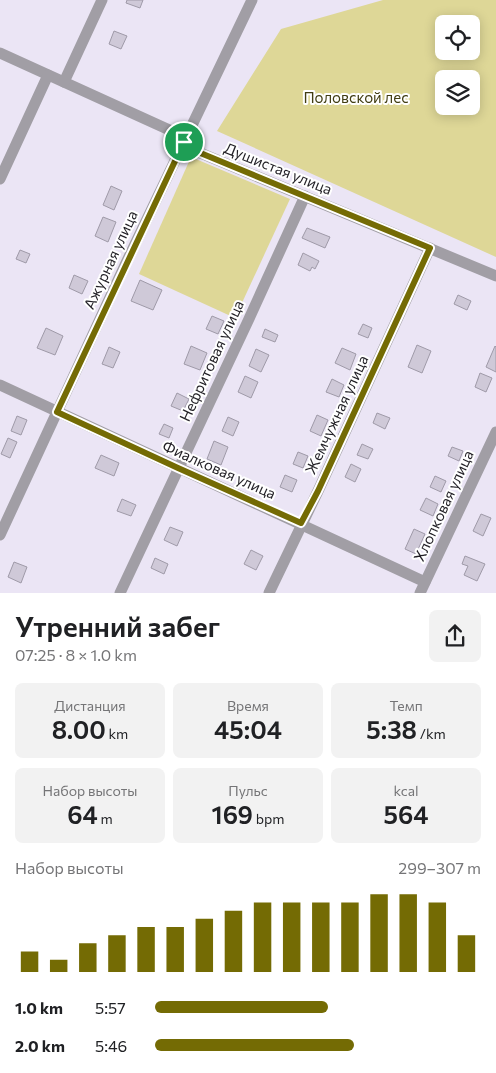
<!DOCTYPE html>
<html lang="ru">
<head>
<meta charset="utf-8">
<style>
  body { margin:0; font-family:Commissioner,sans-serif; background:#f2f2f2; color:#202124; height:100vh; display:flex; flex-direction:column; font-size:19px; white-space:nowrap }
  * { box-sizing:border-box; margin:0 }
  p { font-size:16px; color:#757577 }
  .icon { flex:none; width:28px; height:28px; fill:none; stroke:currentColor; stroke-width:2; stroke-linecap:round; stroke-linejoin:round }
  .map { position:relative; height:593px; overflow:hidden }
  .panel { display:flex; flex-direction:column; background:#fff; flex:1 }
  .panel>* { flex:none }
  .buttons { position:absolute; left:435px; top:15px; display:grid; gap:10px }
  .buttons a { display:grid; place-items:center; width:45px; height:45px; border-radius:8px; background:#fff; box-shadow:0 2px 12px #0003; font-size:25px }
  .pin { position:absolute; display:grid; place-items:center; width:42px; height:42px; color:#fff; margin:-21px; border:2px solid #fff; border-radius:50%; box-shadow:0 1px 5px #0007 }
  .round { display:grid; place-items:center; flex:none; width:52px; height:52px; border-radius:8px; background:#f2f2f2 }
  .head { display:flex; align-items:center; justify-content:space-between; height:85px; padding:0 15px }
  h1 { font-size:28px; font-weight:600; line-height:38px }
  .figures { display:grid; grid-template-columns:repeat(3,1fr); gap:8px; height:85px; padding:5px 15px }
  .figures div { display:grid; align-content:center; border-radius:8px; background:#f2f2f2; text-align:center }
  .figures b { font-size:25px; font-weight:600 }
  .figures small { font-size:14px; font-weight:400 }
  .figures p { font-size:14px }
  .chart { height:140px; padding:10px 15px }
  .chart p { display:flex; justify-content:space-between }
  .chart svg { width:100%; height:90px; margin-top:5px; stroke:#746b04; stroke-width:6 }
  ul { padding:0 15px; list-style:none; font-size:16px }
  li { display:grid; grid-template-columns:80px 60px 1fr; align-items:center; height:38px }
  li i { height:12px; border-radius:6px; background:#746b04 }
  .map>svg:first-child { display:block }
</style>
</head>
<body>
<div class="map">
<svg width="496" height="593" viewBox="0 0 496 593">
  <rect width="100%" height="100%" fill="#ebe5f5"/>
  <g fill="#ded797" fill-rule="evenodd">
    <path d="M 383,0 L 496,0 L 496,257 L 217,131 L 281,29 ZM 444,24 L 471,24 L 471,51 L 444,51 ZM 444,79 L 471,79 L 471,106 L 444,106 Z"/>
    <polygon points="191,157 290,199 235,318 139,274"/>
  </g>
  <g fill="#cfc9d8" stroke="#9f9aa8">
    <polygon points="127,0 143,0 140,8 126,3"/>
    <polygon points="114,31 127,36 121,49 109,44"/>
    <polygon points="111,186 122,191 114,210 103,205"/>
    <polygon points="103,217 116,222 108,242 95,236"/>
    <polygon points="307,228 330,237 325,248 302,238"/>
    <polygon points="20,250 30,254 26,263 16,259"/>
    <polygon points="303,253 319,261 315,269 312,267 310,271 298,265"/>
    <polygon points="74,275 88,281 82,294 69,288"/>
    <polygon points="140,280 162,290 153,310 131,301"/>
    <polygon points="458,295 471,301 467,310 454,304"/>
    <polygon points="212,316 224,321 218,334 206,329"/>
    <polygon points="363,324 372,328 368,338 358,334"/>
    <polygon points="46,328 63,336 55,355 37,348"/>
    <polygon points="265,329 278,335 275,342 262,337"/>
    <polygon points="417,345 431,351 422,373 408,367"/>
    <polygon points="191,346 207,353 200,370 184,364"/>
    <polygon points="495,346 496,347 496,372 486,367"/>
    <polygon points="109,347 120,352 113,368 102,364"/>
    <polygon points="342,348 356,354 350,370 335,363"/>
    <polygon points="256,349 269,355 261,372 249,366"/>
    <polygon points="480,373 492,378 486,392 475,387"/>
    <polygon points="245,376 258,382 251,398 238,392"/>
    <polygon points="332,379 344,385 339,397 326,392"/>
    <polygon points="177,393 189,399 183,411 171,406"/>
    <polygon points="377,413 390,418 385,429 373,423"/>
    <polygon points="317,415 328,420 321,436 310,431"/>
    <polygon points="17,416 27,420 21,435 11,431"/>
    <polygon points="228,417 239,422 233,436 222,431"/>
    <polygon points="164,424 173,428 169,438 159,434"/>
    <polygon points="8,438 17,442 10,458 1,454"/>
    <polygon points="214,441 228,447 221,465 207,459"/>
    <polygon points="362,444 373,449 368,459 357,455"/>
    <polygon points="452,447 463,451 459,461 448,456"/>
    <polygon points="298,452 308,456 303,468 293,464"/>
    <polygon points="101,455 119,463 114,476 95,468"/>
    <polygon points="351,464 361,469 355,482 345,477"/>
    <polygon points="285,475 297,480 292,492 280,487"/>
    <polygon points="435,476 446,481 441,492 430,487"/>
    <polygon points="426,498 438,504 433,516 420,510"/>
    <polygon points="122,499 136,505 131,516 117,511"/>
    <polygon points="481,514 491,518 483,536 473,531"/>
    <polygon points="170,527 183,532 177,546 164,540"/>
    <polygon points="414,529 425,534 416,554 405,549"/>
    <polygon points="251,550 263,556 256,570 244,564"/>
    <polygon points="465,556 485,564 477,581 464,575 468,566 462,564"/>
    <polygon points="155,558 168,564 164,574 151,568"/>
    <polygon points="14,562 27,567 21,583 8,577"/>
  </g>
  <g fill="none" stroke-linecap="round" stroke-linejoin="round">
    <g stroke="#a19ea5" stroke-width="11">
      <polyline points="0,53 176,133 198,152 496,276"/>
      <polyline points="64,82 102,0"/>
      <polyline points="0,179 48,75"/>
      <polyline points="0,385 425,582"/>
      <polyline points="0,535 126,263 252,0"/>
      <polyline points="120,593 248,321 305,196"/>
      <polyline points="269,593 318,491 430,248"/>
      <polyline points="420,593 496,432"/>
    </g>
  </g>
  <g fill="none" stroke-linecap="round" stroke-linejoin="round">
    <g stroke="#fff" stroke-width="10">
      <polygon id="route" points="184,142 198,152 430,248 318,491 301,523 178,468 57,412"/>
    </g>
    <use href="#route" stroke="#746b04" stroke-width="6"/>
  </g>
  <g text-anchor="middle" stroke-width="4" stroke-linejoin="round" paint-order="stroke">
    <g font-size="15" fill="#413d13" stroke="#fff">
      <text x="356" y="103">Половской лес</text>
    </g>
    <g font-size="15" fill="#211f25" stroke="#fff">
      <text transform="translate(278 169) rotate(22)" y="5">Душистая улица</text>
      <text transform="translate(111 260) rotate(-65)" y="5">Ажурная улица</text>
      <text transform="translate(212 361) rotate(-65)" y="5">Нефритовая улица</text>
      <text transform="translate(337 415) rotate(-65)" y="5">Жемчужная улица</text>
      <text transform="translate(219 470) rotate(24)" y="5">Фиалковая улица</text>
      <text transform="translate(444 506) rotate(-65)" y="5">Хлопковая улица</text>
    </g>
  </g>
</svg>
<div class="buttons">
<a><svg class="icon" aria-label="locate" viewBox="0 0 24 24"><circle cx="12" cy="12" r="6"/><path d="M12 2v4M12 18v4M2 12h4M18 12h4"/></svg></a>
<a><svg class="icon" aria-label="layers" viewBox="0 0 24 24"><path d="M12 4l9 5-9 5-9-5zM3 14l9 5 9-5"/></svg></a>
</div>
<div class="pin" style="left:184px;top:142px;background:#1e9e55"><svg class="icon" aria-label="arrive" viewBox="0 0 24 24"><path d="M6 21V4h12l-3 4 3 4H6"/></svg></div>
</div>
<section class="panel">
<div class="head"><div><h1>Утренний забег</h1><p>07:25 · 8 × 1.0 km</p></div><a class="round"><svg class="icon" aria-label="share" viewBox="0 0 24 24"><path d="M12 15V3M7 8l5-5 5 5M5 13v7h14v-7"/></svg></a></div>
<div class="figures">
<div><p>Дистанция</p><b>8.00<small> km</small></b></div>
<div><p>Время</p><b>45:04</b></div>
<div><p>Темп</p><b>5:38<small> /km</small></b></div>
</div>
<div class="figures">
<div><p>Набор высоты</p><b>64<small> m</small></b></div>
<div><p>Пульс</p><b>169<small> bpm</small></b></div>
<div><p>kcal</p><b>564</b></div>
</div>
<div class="chart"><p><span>Набор высоты</span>299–307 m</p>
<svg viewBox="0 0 160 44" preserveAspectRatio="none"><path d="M5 44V34M15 44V38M25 44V30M35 44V26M45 44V22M55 44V22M65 44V18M75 44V14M85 44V10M95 44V10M105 44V10M115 44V10M125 44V6M135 44V6M145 44V10M155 44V26"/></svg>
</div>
<ul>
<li><b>1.0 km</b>5:57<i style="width:53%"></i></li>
<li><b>2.0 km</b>5:46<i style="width:61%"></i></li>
</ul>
</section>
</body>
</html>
